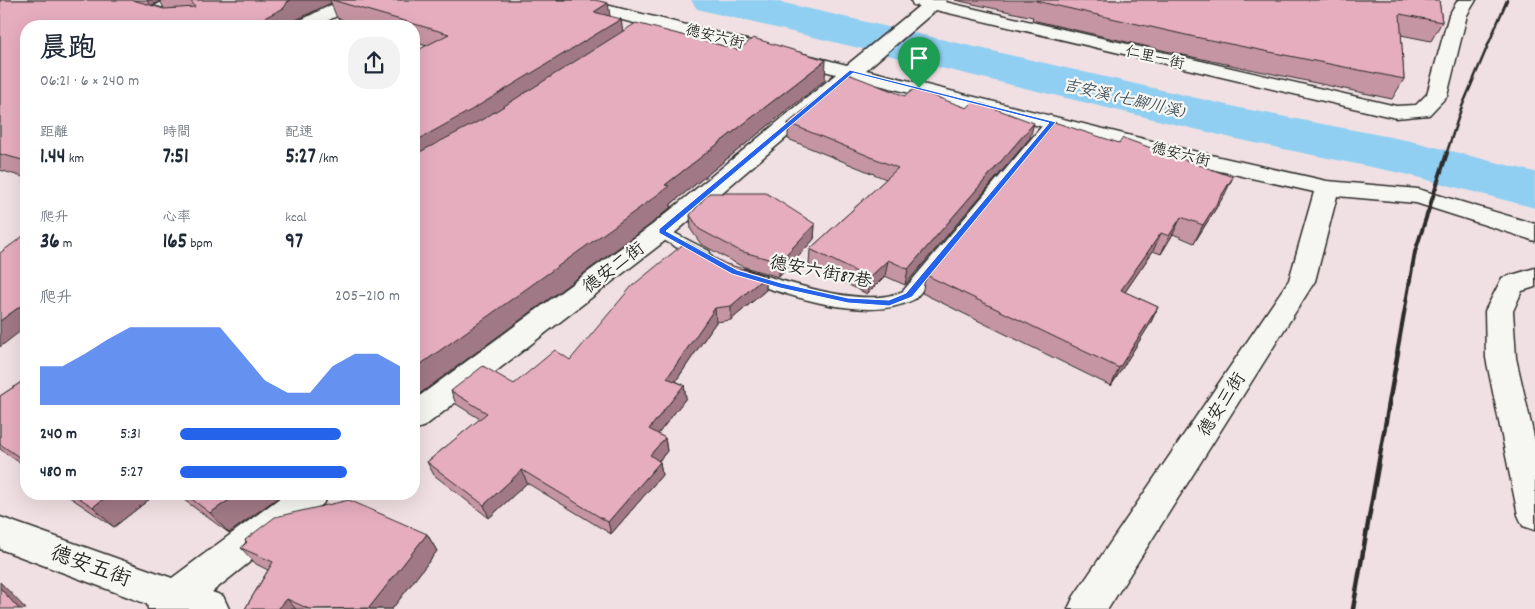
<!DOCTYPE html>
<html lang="zh-TW">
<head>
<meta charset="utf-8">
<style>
  body { margin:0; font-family:Dekko,"LXGW WenKai TC",sans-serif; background:#f2f2f3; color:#1f2937; height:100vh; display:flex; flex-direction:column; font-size:19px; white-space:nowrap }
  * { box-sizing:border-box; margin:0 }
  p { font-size:16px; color:#747a83 }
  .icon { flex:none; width:28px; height:28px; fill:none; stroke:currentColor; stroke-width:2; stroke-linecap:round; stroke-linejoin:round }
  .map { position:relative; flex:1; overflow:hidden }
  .details { position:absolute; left:20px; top:20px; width:400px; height:480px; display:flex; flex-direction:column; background:#fff; border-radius:20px; box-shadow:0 5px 20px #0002 }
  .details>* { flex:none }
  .pin { position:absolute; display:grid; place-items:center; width:42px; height:42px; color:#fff; margin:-51px -21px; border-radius:50% 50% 50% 0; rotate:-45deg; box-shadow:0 0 5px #0007 }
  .pin .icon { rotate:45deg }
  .round { display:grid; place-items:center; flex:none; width:52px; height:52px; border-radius:20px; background:#f2f2f3 }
  .summary { display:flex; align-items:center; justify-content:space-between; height:85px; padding:0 20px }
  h1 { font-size:28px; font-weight:700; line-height:38px }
  .figures { display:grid; grid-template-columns:repeat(3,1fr); gap:8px; height:85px; padding:5px 20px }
  .figures div { display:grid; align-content:center }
  .figures b { font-size:21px; font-weight:700 }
  .figures small { font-size:14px; font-weight:400 }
  .figures p { font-size:14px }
  .chart { height:140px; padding:10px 20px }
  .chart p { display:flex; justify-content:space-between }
  .chart svg { width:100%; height:90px; margin-top:5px; fill:#2563eb; opacity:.7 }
  ul { padding:0 20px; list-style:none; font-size:16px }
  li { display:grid; grid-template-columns:80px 60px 1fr; align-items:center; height:38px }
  li i { height:12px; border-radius:6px; background:#2563eb }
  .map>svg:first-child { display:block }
</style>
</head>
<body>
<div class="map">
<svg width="1535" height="609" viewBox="0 0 1535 609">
  <rect width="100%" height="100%" fill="#f1e0e3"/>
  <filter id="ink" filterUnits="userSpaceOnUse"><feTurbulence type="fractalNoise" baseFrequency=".02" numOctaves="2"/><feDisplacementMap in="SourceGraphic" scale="10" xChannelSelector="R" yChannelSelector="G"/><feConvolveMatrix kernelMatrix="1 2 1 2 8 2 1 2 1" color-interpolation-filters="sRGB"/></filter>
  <g filter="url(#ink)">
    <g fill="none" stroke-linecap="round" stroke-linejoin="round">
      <polygon fill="#91cff2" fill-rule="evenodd" points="691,0 771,0 1240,108 1411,141 1535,172 1535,208 1405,174 1240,140 713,13 697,9"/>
      <g stroke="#2b2b2b" stroke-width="3">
        <g id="service">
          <polygon points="166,0 181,0 151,15 147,16 141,13"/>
          <path d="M 1053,118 L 1060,122 L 1058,125 L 915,299 C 866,325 788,294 738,279 L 736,275 L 738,271 L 744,269 C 784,281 865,310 903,291 L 1048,119 Z"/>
          <polygon points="661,226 709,251 711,255 709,259 697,259 655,235 653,231 655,227"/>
        </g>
      </g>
      <g stroke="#2b2b2b" stroke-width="3">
        <g id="minor">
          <polygon points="341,0 364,0 361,4 317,26 294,26 297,22"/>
          <polygon points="556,0 586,0 847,65 919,6 913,5 911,0 946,0 945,2 1396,106 1416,105 1427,94 1449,15 1458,0 1476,0 1467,15 1447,96 1429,115 1396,118 936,10 866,70 1184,149 1327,181 1418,189 1535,224 1535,241 1416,203 1337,196 1315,281 1108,609 1068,609 1074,596 1289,280 1314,192 1184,163 855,79 670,237 425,426 414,430 414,400 652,225 836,74 559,4"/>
          <polygon points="1535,268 1535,287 1522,291 1513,311 1516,358 1535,441 1535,530 1523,526 1518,515 1486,358 1485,311 1502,278"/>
          <polygon points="285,494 328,494 323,504 212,592 223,596 229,609 148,609 147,604 0,549 0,517 172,578"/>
        </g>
      </g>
      <use href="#service" fill="#f6f6f2" fill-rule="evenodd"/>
      <use href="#minor" fill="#f6f6f2" fill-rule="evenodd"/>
      <polyline stroke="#2b2b2b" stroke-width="2.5" points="1446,155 1461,109 1507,0"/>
      <polyline stroke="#2b2b2b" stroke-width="4" points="1397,353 1415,252 1447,153"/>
      <polyline stroke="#2b2b2b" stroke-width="4.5" points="1353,609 1398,352"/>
    </g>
    <g fill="#c695a4" stroke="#2b2b2b" fill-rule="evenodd">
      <path d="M 0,0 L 595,0 L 623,31 L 825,80 L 671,204 L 671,207 L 651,224 L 427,46 L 414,42 L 414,26 L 363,26 L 337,18 L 331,3 L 296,20 L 26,26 L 26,178 L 0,170 ZM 160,1 L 164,8 L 152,5 Z"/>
      <polygon points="955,0 1439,0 1442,22 1431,41 1401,35 1404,79 1392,99 1188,56 1032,20 1033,17"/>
      <polygon points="905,96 1030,138 905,285 885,276 867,294 809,265 810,249 886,179 788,139 788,123"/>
      <polygon points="1225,194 1194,243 1173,234 1161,254 1153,251 1125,292 1158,307 1150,324 1111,386 922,293 926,275"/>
      <polygon points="690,215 815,224 814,239 779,277 741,266 701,244 691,230"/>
      <polygon points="726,264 766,276 766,290 731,320 716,322 676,381 684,385 686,398 658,434 665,438 667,451 659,461 660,462 662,475 611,534 527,483 489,518 434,475 427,462 480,419 456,404 451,391 514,384 570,360"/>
      <polygon points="26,379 26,467 0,449 0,396"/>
      <polygon points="65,494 156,494 114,527"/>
      <polygon points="176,494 283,494 229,533"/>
      <polygon points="427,534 437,551 392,609 245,609 268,570 256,564 241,548 246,542 245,540"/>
    </g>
    <g fill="#a17986" stroke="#2b2b2b">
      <polygon points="147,0 159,0 160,1 150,6"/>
      <polygon points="291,0 330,0 331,3 296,20 293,26 248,26"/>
      <polygon points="608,3 611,22 594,12"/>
      <polygon points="621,19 624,38 414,167 414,142"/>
      <polygon points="826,60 825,80 671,204 671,207 651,224 414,398 414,369 665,185"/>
      <polygon points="1034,123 1030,138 905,285 908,269"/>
      <polygon points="1233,177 1225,194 1194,243 1203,225"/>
      <polygon points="1181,217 1173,234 1161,254 1169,236"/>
      <polygon points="815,224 814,239 779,277 779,262"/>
      <polygon points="1161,233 1153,251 1114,308 1121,290"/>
      <polygon points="888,260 885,276 867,294 869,278"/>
      <polygon points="766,276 766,290 731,320 731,306"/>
      <polygon points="26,302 26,327 0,347 0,321"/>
      <polygon points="1158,307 1150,324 1111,386 1119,368"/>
      <polygon points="715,308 716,322 669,391 667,378"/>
      <polygon points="684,385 686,398 651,443 649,429"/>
      <polygon points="665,438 667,451 652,468 650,455"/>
      <polygon points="660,462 662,475 611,534 608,522"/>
      <polygon points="522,470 527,483 489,518 484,505"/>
      <polygon points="110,494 156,494 114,527 93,507"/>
      <polygon points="238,494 283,494 229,533 210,513"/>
      <polygon points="427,534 437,551 392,609 370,609 369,608"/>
      <polygon points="0,582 26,609 19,609 0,588"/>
      <polygon points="287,599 296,609 278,609"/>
    </g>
    <g fill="#e6adbf" stroke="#2b2b2b">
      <polygon points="0,0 133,0 164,9 195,7 191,1 187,0 291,0 288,1 284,8 248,26 26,26 26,161 0,154"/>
      <polygon points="332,0 595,0 608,3 594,12 621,19 473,109 414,142 414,52 449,34"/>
      <polygon points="1037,0 1439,0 1442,22 1400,14 1404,79 1195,37 1036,1"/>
      <polygon points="636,23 739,50 753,38 826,60 665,185 669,186 648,202 414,369 414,155 485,118"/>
      <polygon points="848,74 905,96 914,89 967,108 974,101 1034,123 908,269 888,260 869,278 810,249 898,168 788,123"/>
      <polygon points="1054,122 1119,143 1123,138 1233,177 1203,225 1181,217 1169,236 1161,233 1121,290 1158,307 1119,368 926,275"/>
      <polygon points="709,193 766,193 815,224 779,262 740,251 699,229 690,215"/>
      <polygon points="26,234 26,302 0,321 0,253"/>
      <polygon points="686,242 726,264 766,276 731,306 715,308 667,378 684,385 649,429 665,438 650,455 660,462 608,522 522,470 484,505 427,462 487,413 451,391 483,366 514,384 555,350 570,360 632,286"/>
      <polygon points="26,379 26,462 0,444 0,396"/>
      <polygon points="73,494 110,494 93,507"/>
      <polygon points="185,494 238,494 210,513"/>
      <polygon points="349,500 427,534 369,608 309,609 287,599 278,609 245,609 273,562 241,548 247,542 245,540 275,517"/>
      <polygon points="0,588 19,609 0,609"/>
    </g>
  </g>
  <path fill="#2563eb" stroke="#fff" fill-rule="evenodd" d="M 850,70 L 1056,122 L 912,297 L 889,306 L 848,303 L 780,288 L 732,274 L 659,233 L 659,229 ZM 853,73 L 1049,123 L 906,293 L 889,300 L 848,298 L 781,283 L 737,270 L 666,231 Z"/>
  <g text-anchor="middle" stroke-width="4.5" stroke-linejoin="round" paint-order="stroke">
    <g font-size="15" fill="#2b2b2b" stroke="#f6f6f2">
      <text transform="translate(715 36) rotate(14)" y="5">德安六街</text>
      <text transform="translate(1155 57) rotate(13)" y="5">仁里一街</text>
      <text transform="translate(1181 154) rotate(14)" y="5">德安六街</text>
    </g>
    <g font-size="16" font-style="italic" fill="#44545d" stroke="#f6f6f2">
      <text transform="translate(1124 97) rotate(13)" y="6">吉安溪 (七腳川溪)</text>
    </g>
    <g font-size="18" fill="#2b2b2b" stroke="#f6f6f2">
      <text transform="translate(613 267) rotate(-37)" y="6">德安二街</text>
      <text transform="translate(821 271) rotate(11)" y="6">德安六街87巷</text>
      <text transform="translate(1221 404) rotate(-57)" y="6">德安三街</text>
    </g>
    <g font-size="21" fill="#2b2b2b" stroke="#f6f6f2">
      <text transform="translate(91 565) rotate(20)" y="7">德安五街</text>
    </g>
  </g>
</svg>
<div class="pin" style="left:919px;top:88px;background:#1e9e55"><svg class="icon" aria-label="arrive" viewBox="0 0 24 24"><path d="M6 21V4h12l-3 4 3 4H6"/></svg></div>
<section class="details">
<div class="summary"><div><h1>晨跑</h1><p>06:21 · 6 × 240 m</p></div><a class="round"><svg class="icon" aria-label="share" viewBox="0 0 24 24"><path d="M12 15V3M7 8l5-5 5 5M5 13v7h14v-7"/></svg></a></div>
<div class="figures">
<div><p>距離</p><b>1.44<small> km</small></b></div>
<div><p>時間</p><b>7:51</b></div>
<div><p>配速</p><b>5:27<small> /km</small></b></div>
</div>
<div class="figures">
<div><p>爬升</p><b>36<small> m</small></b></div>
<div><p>心率</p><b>165<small> bpm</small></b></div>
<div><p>kcal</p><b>97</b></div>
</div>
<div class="chart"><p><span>爬升</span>205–210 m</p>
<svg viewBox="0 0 160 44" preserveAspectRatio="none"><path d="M0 44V25L10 25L20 19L30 12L40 6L50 6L60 6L70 6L80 6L90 19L100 32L110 38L120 38L130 25L140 19L150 19L160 25V44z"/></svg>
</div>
<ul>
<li><b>240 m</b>5:31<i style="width:73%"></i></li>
<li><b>480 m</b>5:27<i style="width:76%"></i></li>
</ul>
</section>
</div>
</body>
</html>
